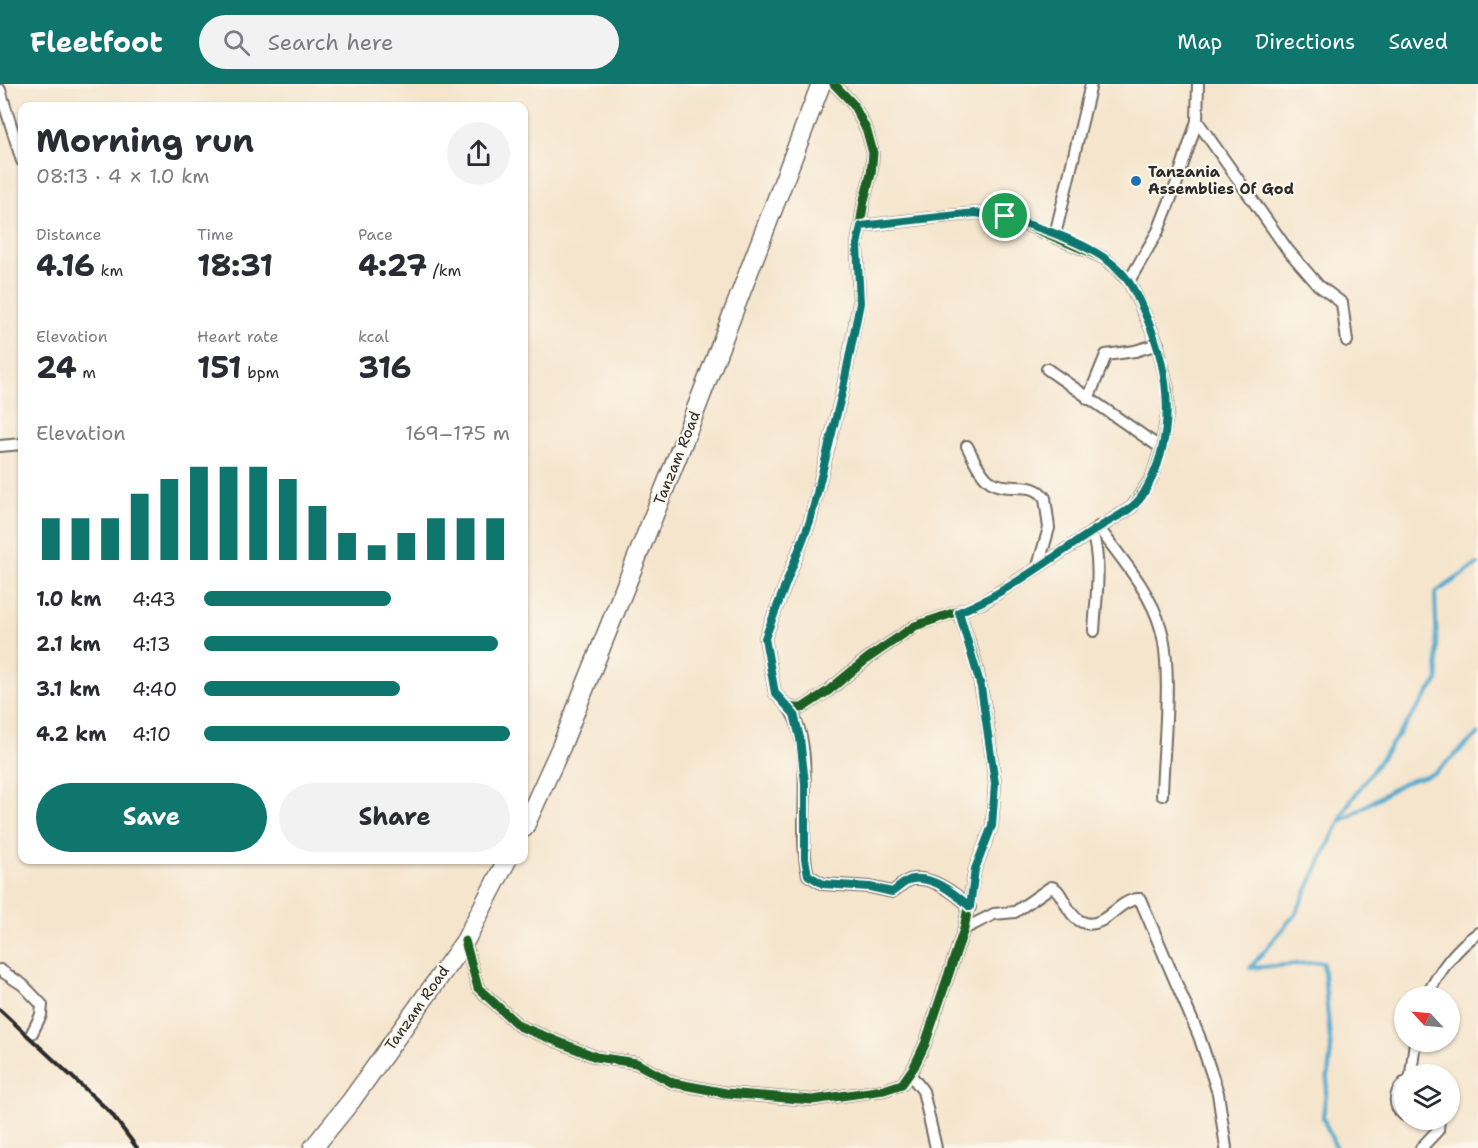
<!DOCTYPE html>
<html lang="en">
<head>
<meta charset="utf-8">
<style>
  body { margin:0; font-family:"Shantell Sans",sans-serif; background:#f2f2f3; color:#2b2b33; height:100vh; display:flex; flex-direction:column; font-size:22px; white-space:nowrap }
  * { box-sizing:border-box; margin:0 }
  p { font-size:20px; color:#7c7c81 }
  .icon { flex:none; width:33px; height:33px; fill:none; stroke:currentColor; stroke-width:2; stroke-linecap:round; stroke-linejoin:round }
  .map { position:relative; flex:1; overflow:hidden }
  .drawer { position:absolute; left:18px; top:18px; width:510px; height:762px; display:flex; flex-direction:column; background:#fff; border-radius:12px; box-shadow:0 2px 4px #0004 }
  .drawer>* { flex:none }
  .needle { width:39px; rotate:296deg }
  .fabs { position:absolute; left:1394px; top:902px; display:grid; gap:12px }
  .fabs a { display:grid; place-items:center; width:66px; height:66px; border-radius:50%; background:#fff; box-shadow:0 2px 4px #0004; font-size:30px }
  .pin { position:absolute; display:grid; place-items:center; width:51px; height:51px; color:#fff; margin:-26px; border:3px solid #fff; border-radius:50%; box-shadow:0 2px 6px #0007 }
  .round { display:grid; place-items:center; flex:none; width:63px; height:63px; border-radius:32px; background:#f2f2f3 }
  .overview { display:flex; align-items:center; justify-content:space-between; height:102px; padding:0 18px }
  h1 { font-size:33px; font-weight:700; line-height:45px }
  .stats { display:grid; grid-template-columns:repeat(3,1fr); gap:9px; height:102px; padding:6px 18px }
  .stats div { display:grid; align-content:center }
  .stats b { font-size:30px; font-weight:700 }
  .stats small { font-size:16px; font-weight:400 }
  .stats p { font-size:16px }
  .chart { height:168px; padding:12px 18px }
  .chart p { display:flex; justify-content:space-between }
  .chart svg { width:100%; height:108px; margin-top:6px; stroke:#0f766e; stroke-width:6 }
  .button { display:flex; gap:12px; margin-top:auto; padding:12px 18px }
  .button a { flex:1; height:69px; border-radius:36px; background:#0f766e; color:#fff; font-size:24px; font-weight:700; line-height:69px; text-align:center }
  .button a+a { background:#f2f2f3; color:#2b2b33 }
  ul { padding:0 18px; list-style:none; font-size:20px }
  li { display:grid; grid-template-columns:96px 72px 1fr; align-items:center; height:45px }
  li i { height:15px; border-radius:8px; background:#0f766e }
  header { display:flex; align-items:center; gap:36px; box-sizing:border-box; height:84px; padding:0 30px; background:#0f766e; color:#fff }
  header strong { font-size:28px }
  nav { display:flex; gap:33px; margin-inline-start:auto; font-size:21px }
  .search { width:420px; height:54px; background:#f2f2f3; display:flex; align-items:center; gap:15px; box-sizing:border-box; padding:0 21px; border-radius:33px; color:#7c7c81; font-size:22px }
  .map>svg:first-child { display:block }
</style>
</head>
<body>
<header>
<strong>Fleetfoot</strong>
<div class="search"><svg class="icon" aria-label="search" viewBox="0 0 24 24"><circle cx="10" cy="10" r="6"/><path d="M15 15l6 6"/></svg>Search here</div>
<nav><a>Map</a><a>Directions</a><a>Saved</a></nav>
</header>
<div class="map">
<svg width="1478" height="1064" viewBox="0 0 1478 1064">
  <rect width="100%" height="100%" fill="#fbf7ec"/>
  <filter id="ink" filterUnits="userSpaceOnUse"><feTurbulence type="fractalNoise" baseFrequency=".0167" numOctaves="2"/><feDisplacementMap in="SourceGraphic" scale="12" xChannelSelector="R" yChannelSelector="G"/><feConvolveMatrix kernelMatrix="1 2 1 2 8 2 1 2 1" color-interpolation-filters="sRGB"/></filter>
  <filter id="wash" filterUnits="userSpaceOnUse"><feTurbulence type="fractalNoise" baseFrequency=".008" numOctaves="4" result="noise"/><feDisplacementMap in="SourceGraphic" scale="24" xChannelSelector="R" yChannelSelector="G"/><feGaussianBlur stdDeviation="1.35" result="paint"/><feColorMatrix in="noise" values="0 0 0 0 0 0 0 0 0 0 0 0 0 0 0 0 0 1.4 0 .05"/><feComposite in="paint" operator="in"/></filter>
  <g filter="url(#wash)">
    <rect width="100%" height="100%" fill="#f5e5cd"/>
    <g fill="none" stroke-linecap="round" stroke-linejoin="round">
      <g stroke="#50a9cd" stroke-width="4">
        <polyline points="1341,737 1403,699 1435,689 1478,650"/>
        <polyline points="1336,1064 1323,1034 1331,966 1323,878 1250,884 1296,829 1347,722 1438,596 1435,509 1478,480"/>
      </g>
    </g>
  </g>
  <g filter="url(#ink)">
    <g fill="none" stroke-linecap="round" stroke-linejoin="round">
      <g stroke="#726c64" stroke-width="14">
        <g id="street">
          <polyline points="834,0 853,20 867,47 873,69 871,90 864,116 857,161 859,219 842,309 810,437 765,554 775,609 788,623 795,624 802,624 828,607 868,574 915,542 982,519 1132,423 1152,393 1161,364 1168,326 1168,305 1157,258 1129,197 1104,174 1005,132 976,129 861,142"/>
          <polyline points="0,6 22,77"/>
          <polyline points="1197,37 1287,165 1318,201 1342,219 1347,257"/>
          <polyline points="1055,151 1091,0"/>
          <polyline points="1129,197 1158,147 1176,101 1197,37 1198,0"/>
          <polyline points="1047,285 1161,364"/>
          <polyline points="1088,315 1106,271 1135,267 1158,260"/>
          <polyline points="0,362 22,360"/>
          <path d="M 967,362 C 973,373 980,391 991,398 C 1008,409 1032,395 1045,414 L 1049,444 L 1038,482"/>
          <path d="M 1098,443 C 1121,474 1151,508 1161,545 C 1173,587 1163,666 1162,711"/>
          <path d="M 1092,448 C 1102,480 1096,514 1094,547"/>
          <path d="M 788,623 C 818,661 796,745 808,791 L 823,800 L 870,803 L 892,808 C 899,804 905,796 913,795 C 934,792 956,810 970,823"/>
          <path d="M 964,845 L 994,830 L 1015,828 L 1051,803 C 1064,805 1065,833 1085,839 C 1105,845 1119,814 1140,815 L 1199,952 L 1218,1009 L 1226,1064"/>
          <polyline points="465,857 478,904 519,942 596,973 636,979 673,999 726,1009 812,1016 884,1006 902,1000 914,983 925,960 964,845 975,785 992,742 995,699 986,629 975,575 959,528"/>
          <polyline points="0,886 23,901 42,921 41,931 32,949"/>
          <path d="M 1427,912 C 1439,887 1455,865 1478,849"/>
          <polyline points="910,990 923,1007 936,1064"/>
          <polyline points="1411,990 1415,957"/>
          <path d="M 1404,999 C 1394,1009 1392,1022 1404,1031"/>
          <polyline points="1421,1064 1438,1046 1439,1035"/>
        </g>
      </g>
      <g stroke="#726c64" stroke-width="21">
        <g id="highway">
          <polyline points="524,744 561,663 686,351 821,0"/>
          <polyline points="313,1064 351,1017 465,857 507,776"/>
        </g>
      </g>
      <use href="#street" stroke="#fff" stroke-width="10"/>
      <use href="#highway" stroke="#fff" stroke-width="18"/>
      <polyline stroke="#2b2b2b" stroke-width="4" points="0,926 111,1029 137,1064"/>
      <g stroke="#fbf7ec" stroke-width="13">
        <g id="cycleway">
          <polyline points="834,0 853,20 867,47 873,69 871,90 864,116 857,161 859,219 842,309 810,437 765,554 775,609 788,623 795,624 802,624 828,607 868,574 915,542 982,519 1132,423 1152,393 1161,364 1168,326 1168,305 1157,258 1129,197 1104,174 1005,132 976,129 861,142"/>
          <polyline points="465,857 478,904 519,942 596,973 636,979 673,999 726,1009 812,1016 884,1006 902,1000 914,983 925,960 964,845 975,785 992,742 995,699 986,629 975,575 959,528"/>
        </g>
      </g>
      <use href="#cycleway" stroke="#1b5e20" stroke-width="9"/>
    </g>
  </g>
  <g fill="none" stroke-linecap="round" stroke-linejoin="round" filter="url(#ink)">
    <g stroke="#fff" stroke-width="12">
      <path id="route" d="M 975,129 C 1015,133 1088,157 1117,184 C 1131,197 1138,214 1145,230 C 1171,288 1178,356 1142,412 C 1132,427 1113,434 1098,444 C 1052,473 1009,508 959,528 L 981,603 L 995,699 L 992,742 L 975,785 L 970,823 C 956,810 934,792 913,795 C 905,796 899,804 892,808 L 870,803 L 823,800 L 808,791 L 805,775 L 805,699 L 800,654 L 794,630 L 775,609 L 765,554 L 810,437 L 842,309 L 860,219 L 857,161 L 861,142 Z"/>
    </g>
    <use href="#route" stroke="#0f766e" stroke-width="8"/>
  </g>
  <circle fill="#1f6fb2" stroke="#fbf7ec" stroke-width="2" cx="1136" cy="97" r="6"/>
  <g text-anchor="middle" stroke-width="4.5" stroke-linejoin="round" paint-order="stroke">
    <g font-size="15" font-weight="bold" fill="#2b2b2b" stroke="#fbf7ec" text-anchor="start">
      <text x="1148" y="93">Tanzania<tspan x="1148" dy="17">Assemblies Of God</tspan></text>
    </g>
    <g font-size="15" fill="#2b2b2b" stroke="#fbf7ec">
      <text transform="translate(677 374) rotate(-68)" y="5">Tanzam Road</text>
      <text transform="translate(417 924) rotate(-55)" y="5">Tanzam Road</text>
    </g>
  </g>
</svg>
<div class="fabs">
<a><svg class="needle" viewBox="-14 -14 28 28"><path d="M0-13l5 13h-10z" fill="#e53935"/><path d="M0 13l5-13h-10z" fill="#7c7c81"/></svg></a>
<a><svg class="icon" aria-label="layers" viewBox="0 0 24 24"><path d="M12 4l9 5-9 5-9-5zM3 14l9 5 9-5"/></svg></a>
</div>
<div class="pin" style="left:1005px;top:132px;background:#1e9e55"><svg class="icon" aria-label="arrive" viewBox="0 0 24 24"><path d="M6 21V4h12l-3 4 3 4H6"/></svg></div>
<section class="drawer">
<div class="overview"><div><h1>Morning run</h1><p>08:13 · 4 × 1.0 km</p></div><a class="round"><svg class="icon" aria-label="share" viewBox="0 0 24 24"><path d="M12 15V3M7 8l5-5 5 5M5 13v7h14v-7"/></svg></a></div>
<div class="stats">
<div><p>Distance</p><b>4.16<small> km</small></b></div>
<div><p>Time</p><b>18:31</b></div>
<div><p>Pace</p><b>4:27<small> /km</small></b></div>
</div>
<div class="stats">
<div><p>Elevation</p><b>24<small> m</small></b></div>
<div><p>Heart rate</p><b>151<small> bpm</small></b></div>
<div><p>kcal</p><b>316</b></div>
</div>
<div class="chart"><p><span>Elevation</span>169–175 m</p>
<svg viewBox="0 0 160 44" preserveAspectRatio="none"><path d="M5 44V27M15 44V27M25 44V27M35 44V17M45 44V11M55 44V6M65 44V6M75 44V6M85 44V11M95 44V22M105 44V33M115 44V38M125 44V33M135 44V27M145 44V27M155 44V27"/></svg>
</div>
<ul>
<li><b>1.0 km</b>4:43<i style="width:61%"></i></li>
<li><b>2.1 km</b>4:13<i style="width:96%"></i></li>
<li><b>3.1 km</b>4:40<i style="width:64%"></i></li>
<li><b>4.2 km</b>4:10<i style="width:100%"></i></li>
</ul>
<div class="button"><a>Save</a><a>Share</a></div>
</section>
</div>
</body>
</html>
